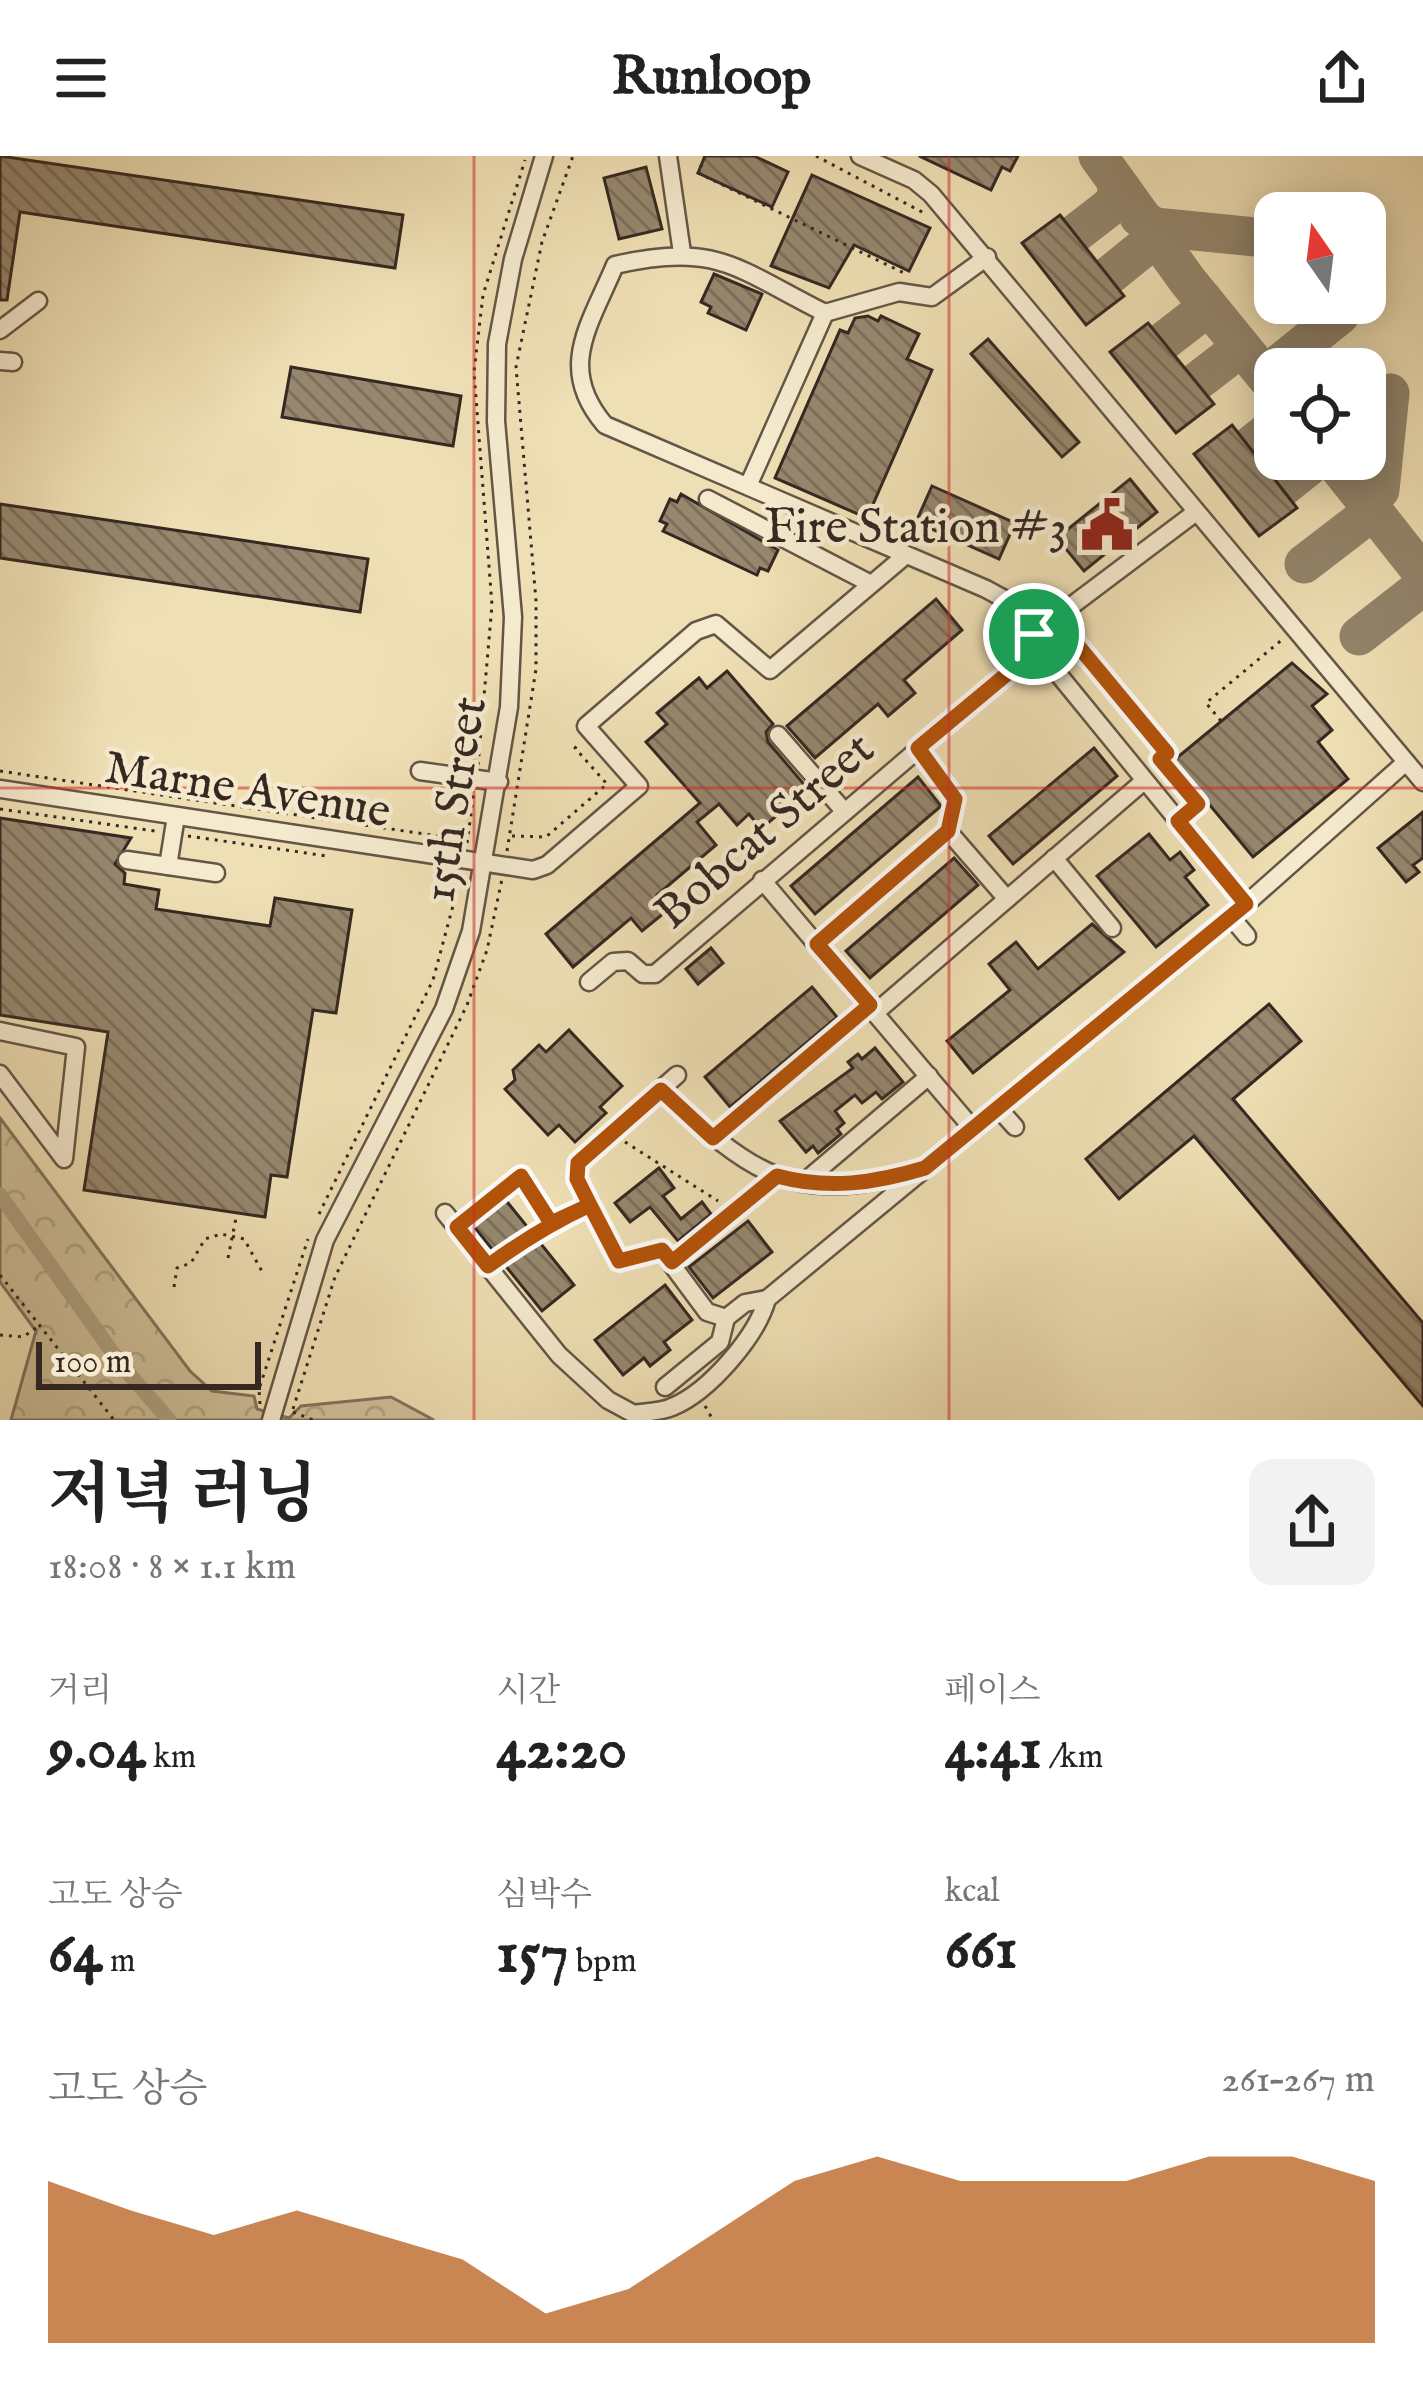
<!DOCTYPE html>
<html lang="ko">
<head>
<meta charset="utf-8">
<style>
  body { margin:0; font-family:"IM FELL English","Noto Serif KR",serif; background:#f2f2f2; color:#222; height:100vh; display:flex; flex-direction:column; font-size:45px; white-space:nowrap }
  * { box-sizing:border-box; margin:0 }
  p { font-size:39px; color:#767676 }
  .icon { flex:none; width:66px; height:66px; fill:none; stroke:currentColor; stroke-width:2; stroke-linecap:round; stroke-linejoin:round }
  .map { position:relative; height:1264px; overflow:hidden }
  .side { display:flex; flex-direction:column; background:#fff; flex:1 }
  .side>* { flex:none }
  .needle { width:78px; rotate:346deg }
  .tools { position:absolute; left:1254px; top:36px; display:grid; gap:24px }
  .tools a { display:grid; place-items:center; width:132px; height:132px; border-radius:24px; background:#fff; box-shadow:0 6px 30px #0003; font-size:60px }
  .scale { position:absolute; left:36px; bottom:30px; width:225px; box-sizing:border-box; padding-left:12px; border:6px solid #352822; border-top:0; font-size:33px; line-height:42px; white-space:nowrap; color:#352822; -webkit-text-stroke:9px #f5eace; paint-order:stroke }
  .pin { position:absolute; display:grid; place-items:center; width:102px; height:102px; color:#fff; margin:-51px; border:6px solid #fff; border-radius:50%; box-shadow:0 3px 12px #0007 }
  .round { display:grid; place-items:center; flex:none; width:126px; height:126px; border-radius:24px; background:#f2f2f2 }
  .overview { display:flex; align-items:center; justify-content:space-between; height:204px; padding:0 48px }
  h1 { font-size:66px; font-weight:700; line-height:90px }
  .metrics { display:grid; grid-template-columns:repeat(3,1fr); gap:18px; height:204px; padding:12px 48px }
  .metrics div { display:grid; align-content:center }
  .metrics b { font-size:60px; font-weight:700 }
  .metrics small { font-size:33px; font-weight:400 }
  .metrics p { font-size:33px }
  .chart { height:336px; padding:24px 48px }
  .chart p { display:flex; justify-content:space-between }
  .chart svg { width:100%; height:216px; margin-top:12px; fill:#b45309; opacity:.7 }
  header { display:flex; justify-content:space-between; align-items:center; height:156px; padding:0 48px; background:#fff; font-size:54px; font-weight:700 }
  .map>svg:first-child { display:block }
</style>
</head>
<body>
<header><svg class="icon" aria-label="menu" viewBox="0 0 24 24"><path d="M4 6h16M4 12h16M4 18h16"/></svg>Runloop<svg class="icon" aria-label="share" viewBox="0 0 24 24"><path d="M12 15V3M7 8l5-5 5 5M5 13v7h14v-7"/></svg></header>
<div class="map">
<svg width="1423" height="1264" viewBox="0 0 1423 1264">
  <defs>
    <pattern id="park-crowns" width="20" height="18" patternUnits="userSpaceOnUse" patternTransform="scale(3)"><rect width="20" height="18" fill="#cfc09b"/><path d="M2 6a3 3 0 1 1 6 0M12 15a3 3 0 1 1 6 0" fill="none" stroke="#b2a585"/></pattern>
    <pattern id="building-back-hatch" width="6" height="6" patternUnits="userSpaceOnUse" patternTransform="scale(3)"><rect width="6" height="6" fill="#96876e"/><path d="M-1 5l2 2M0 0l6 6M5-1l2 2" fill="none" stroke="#7b6e5a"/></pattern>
  </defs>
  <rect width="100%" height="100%" fill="#efdfb4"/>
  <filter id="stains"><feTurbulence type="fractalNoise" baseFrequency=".00167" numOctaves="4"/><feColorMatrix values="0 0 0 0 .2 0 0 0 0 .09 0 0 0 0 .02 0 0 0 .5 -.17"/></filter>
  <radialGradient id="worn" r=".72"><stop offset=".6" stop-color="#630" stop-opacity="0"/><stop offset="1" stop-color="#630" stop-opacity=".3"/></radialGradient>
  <polygon fill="url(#park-crowns)" stroke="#82745e" stroke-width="3" points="0,962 190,1215 212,1235 254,1240 257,1253 289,1262 301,1250 391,1241 434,1264 11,1264 36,1175 0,1126"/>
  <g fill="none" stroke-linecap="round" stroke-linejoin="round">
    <polyline stroke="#b0a182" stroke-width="15" points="0,1039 123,1211 169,1264"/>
    <g stroke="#92846b" stroke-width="39">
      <polyline points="1098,0 1187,124 1275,232"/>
      <polyline points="1139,61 1155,71 1275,83"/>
      <polyline points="1076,77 1116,46 1117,32"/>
      <polyline points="1111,118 1148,88 1149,74"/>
      <polyline points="1164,185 1200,157 1202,142"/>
      <polyline points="1199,224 1234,197 1247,198"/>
      <polyline points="1273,230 1274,212 1340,159"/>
      <polyline points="1250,290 1275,270"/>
      <polyline points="1332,303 1356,333 1370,339 1380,334 1390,237"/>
      <polyline points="1283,331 1318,303"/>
      <polyline points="1356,333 1423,418"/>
      <polyline points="1304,408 1373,355"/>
      <polyline points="1359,480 1423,430"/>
    </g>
  </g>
  <g fill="url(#building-back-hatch)" stroke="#352822" stroke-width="3">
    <polygon points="0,0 403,59 395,112 20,56 7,144 0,144"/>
    <polygon points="705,0 754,0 788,16 772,51 698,17"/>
    <polygon points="919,0 1018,0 1010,15 1002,11 991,34"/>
    <polygon points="646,11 662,73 619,83 604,22"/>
    <polygon points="812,19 930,72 909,115 854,89 829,132 771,110"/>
    <polygon points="1060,59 1124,140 1086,169 1022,87"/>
    <polygon points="714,118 762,138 746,174 708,157 711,151 701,146"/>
    <polygon points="868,160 878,165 881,160 919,178 907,203 932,214 867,362 775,322 840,174 848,177 855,162"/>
    <polygon points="1148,167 1214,248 1176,277 1110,196"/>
    <polygon points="988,183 1079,286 1062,301 971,198"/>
    <polygon points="291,211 461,240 453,290 282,261"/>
    <polygon points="1232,269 1297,352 1259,380 1194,298"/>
    <polygon points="1130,323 1157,356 1084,415 1057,382"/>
    <polygon points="932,330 1015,367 999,403 916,366"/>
    <polygon points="681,338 778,394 768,415 760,412 757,419 663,375 667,368 660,365 670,343 677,346"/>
    <polygon points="0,348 368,403 360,456 0,402"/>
    <polygon points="936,443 962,474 904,524 915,537 888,560 878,548 815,602 787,570"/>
    <polygon points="1292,507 1327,538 1312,550 1332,574 1318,586 1348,623 1253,701 1173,605"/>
    <polygon points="727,515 773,568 766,576 768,586 808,633 761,673 749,658 737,669 719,648 697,666 716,689 657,739 669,753 642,775 631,762 573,811 546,778 700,647 646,586 667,568 657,557 699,522 707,532"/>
    <polygon points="1094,592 1117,620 1013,708 989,680"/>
    <polygon points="918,621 941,650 815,758 791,730"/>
    <polygon points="1423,656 1423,702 1413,709 1419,716 1406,726 1378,692"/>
    <polygon points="0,662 131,682 115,708 125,717 124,728 159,734 156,753 270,770 275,742 352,754 336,857 313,854 287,1021 271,1019 265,1061 84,1034 108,876 0,859"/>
    <polygon points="1149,678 1170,704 1180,696 1194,714 1185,721 1208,749 1156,791 1097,720"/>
    <polygon points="954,702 978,729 870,822 846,795"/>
    <polygon points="1092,768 1124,796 973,917 947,885 1010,834 989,808 1016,786 1038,813"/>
    <polygon points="711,792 723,807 698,828 686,813"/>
    <polygon points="812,831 837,861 730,951 705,921"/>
    <polygon points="1269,848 1301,885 1233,943 1423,1167 1423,1250 1194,980 1119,1043 1086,1003"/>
    <polygon points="569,874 622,930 600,951 606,957 575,986 559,969 548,979 505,933 515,924 513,914 539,889 546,896"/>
    <polygon points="875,892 903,926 882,943 876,936 862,947 855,939 835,955 844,967 837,973 841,978 818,997 813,990 806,996 780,965 853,912 848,906 858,898 862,903"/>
    <polygon points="659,1012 674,1032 663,1040 681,1063 702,1046 711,1058 678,1085 650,1051 630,1066 615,1047"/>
    <polygon points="504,1042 574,1129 542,1155 471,1067"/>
    <polygon points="748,1065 772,1096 713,1142 689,1111"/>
    <polygon points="665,1129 692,1164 664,1186 670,1194 650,1210 644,1202 623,1219 595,1184"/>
  </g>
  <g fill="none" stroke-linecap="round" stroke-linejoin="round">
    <g stroke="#645646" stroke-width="21">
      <g id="minor">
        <polyline points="668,0 682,97"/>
        <polyline points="860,0 914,24 931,38 1423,626"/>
        <polyline points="825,157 899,136 932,141 987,101"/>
        <polyline points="0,174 38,145"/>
        <polyline points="0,205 13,206"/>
        <path d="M 748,330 L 825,157 C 737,113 717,85 615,109 C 590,169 556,212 605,269 L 986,433 L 1008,445 L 1034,478"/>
        <polyline points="708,343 871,428"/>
        <polyline points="1037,492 1246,748"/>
        <polyline points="778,579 844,655"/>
        <polyline points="918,592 955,643 948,675"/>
        <polyline points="420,615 499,626"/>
        <polyline points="0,633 533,714 547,709 639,630 586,570 696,475 716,468 770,514 906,399"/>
        <polyline points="1054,702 1112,772"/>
        <polyline points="127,704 216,717"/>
        <polyline points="168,710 176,660"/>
        <polyline points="762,724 973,973"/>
        <polyline points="1231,761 1247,780"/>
        <polyline points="816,788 948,675 1007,743"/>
        <polyline points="589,826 613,806 628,805 643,818 655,818 1037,492 1034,478 1196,356"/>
        <polyline points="876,856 1144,625"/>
        <polyline points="0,875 76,891 64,1003 0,918"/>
        <polyline points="677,919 577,1007 577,1023 619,1105 661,1094 707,1156 726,1162 745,1147 767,1143"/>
        <path d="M 661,934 C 751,1016 791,1052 918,1015"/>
        <polyline points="998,952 1015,971"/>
        <polyline points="713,982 870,849"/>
        <polyline points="804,1026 929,920"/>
        <path d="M 445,1057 L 559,1199 L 608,1244 L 634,1258 C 645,1256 661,1256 672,1251 C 709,1236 757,1180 767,1143 L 1246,748 L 1406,606"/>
        <polyline points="672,1106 777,1020"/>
        <polyline points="665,1231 720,1186 726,1162"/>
        <polyline points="271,1264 325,1084 444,853 471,775 509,551 513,461 496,265 497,188 513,103 544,0"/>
      </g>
    </g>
    <g stroke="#352822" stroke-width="3" stroke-dasharray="3 6" stroke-linecap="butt">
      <polyline points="705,0 698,17 908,119"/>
      <polyline points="816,0 924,57"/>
      <polyline points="1064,473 1167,597 1160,603 1198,648 1193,653"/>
      <polyline points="1221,565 1206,547 1283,483"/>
      <polyline points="478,609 492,449 474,216 483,139 525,4"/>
      <polyline points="0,615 465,684"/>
      <polyline points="0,653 155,675"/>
      <polyline points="188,680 327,700"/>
      <polyline points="512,680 546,681 607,628 575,592 581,587"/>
      <polyline points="467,687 474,637"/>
      <polyline points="507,695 536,513 536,445 516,211 542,86 573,0"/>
      <polyline points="625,986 718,1045"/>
      <polyline points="319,1058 433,824 461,720"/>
      <polyline points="468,1062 521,1020 551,1067"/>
      <polyline points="228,1102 237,1057"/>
      <polyline points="499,1102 537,1074 578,1055"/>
      <polyline points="0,1119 114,1264"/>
      <polyline points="174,1131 177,1112 191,1107 205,1083 221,1078 244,1083 264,1119"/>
      <polyline points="0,1179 23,1181 36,1172"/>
      <polyline points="260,1248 259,1233 308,1083"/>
      <polyline points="705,1250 713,1264"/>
      <polyline points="293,1253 335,1121 467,849 487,794 502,723"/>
      <polyline points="293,1256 313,1264"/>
    </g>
    <use href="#minor" stroke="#f5eace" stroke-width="16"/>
  </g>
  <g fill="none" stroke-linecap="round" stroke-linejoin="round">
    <g stroke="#fff" stroke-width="24">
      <path id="route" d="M 1034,478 L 1037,493 L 918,592 L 955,643 L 948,675 L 817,788 L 870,849 L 713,982 L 661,934 L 578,1007 L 577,1023 L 590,1049 C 553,1066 521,1086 488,1110 L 457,1071 L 521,1020 L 551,1067 L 590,1049 L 619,1105 L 662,1094 L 672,1106 L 777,1020 C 829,1034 875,1027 925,1012 L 1246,748 L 1178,665 L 1198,648 L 1160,603 L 1167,597 L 1055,462 L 1034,478"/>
    </g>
    <use href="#route" stroke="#b45309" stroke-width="15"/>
  </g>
  <path fill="none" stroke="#d62828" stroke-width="3" stroke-opacity="0.55" d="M 474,0 L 474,1264M 949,0 L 949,1264M 0,632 L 1423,632"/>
  <defs>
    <g id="civic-bare" transform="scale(4.14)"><path d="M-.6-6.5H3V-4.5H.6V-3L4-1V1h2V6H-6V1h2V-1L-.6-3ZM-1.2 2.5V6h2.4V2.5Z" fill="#8f2418" stroke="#f5eace" stroke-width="2.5" paint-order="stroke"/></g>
  </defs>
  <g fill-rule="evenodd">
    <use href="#civic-bare" x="1107" y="369"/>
  </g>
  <g text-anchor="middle" stroke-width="9" stroke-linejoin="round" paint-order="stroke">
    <g font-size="48" fill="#352822" stroke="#f5eace" text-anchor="end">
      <text x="1067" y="386">Fire Station #3</text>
    </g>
    <g font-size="48" fill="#352822" stroke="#f5eace">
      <text transform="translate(248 631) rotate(9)" y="17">Marne Avenue</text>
      <text transform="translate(452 643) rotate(-81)" y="17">15th Street</text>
      <text transform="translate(763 673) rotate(-41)" y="17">Bobcat Street</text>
    </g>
  </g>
  <rect width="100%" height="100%" filter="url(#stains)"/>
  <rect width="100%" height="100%" fill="url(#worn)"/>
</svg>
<div class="tools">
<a><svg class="needle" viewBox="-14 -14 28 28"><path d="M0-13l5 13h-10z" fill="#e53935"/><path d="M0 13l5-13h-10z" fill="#767676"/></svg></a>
<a><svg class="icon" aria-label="locate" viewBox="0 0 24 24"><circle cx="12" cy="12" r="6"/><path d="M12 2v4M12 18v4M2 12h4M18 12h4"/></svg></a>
</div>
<div class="scale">100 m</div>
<div class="pin" style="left:1034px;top:478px;background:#1e9e55"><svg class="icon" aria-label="arrive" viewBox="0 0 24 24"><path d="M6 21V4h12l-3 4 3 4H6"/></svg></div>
</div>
<section class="side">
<div class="overview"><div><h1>저녁 러닝</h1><p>18:08 · 8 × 1.1 km</p></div><a class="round"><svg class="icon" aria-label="share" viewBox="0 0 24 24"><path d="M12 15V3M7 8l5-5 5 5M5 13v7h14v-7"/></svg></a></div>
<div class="metrics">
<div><p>거리</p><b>9.04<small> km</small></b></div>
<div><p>시간</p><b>42:20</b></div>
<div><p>페이스</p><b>4:41<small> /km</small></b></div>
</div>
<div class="metrics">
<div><p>고도 상승</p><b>64<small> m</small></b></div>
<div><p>심박수</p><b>157<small> bpm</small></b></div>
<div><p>kcal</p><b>661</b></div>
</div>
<div class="chart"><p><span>고도 상승</span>261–267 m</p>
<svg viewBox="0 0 160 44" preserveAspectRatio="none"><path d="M0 44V11L10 17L20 22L30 17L40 22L50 27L60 38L70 33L80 22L90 11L100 6L110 11L120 11L130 11L140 6L150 6L160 11V44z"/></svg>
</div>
</section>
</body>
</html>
